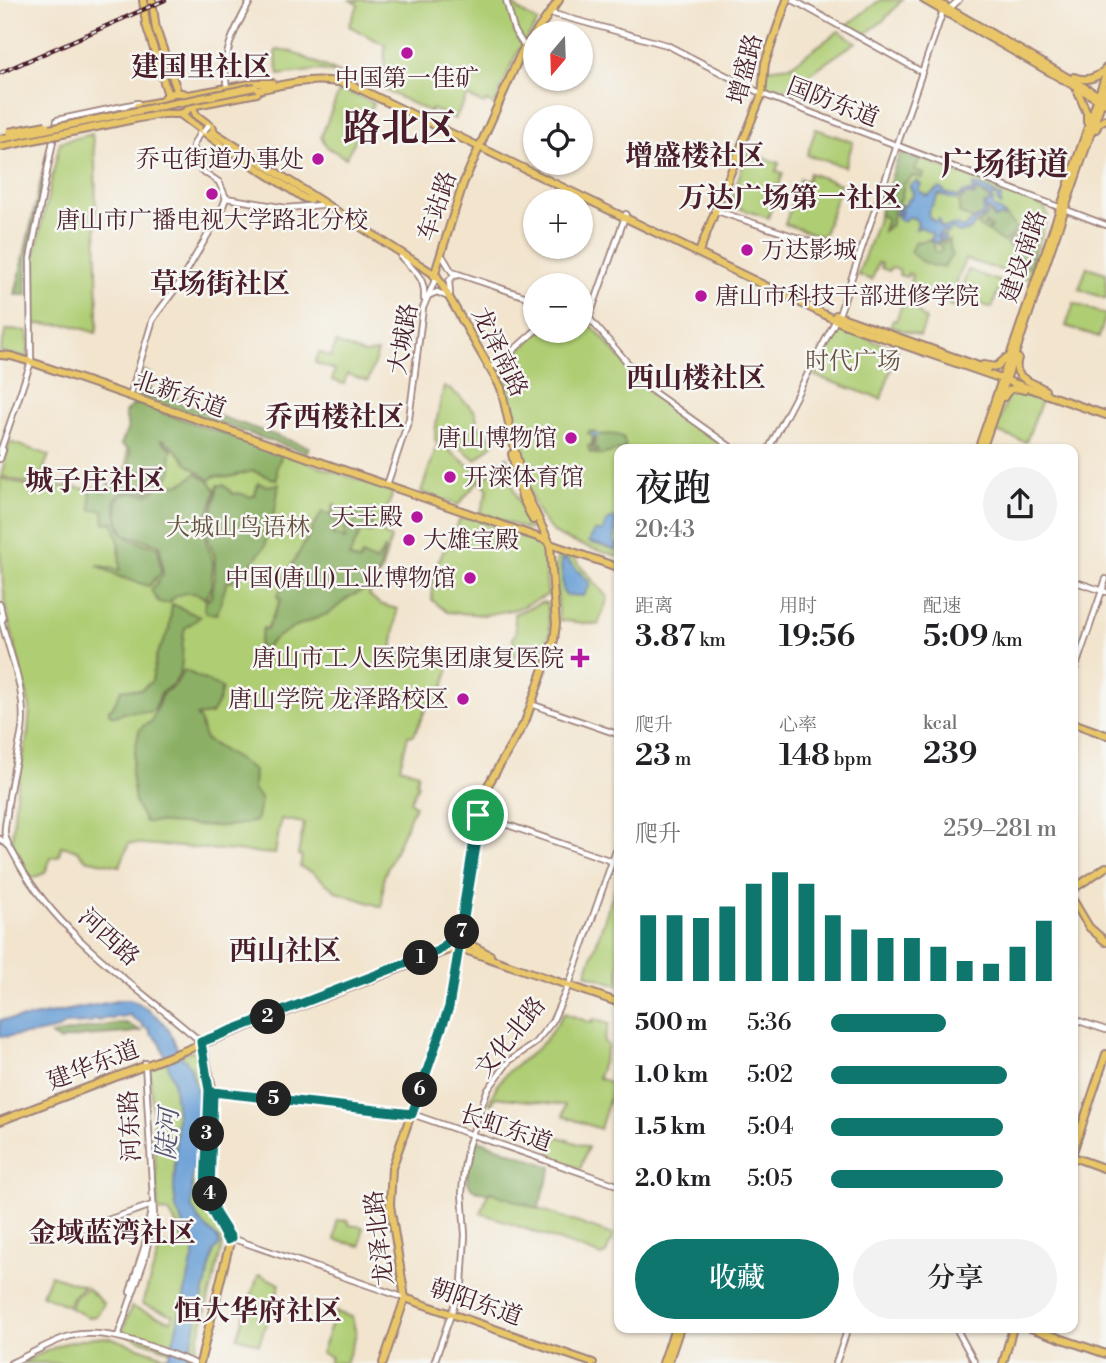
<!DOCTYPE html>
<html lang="zh">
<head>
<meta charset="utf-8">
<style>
  body { margin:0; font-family:"Libre Bodoni","Noto Serif SC",serif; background:#f2f2f2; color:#202124; height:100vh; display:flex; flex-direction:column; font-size:26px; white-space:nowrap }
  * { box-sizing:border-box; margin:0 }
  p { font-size:23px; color:#757577 }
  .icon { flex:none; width:38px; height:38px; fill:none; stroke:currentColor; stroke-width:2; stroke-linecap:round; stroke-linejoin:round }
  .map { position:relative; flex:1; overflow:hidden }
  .details { position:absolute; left:614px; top:444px; width:464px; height:889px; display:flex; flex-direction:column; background:#fff; border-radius:14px; box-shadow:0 2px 5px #0004 }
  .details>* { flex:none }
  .needle { width:46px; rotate:199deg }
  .buttons { position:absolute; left:523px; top:21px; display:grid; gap:14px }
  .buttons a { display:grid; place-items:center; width:70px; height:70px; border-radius:50%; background:#fff; box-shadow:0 2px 5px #0004; font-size:35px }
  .pin { position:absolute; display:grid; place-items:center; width:60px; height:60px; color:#fff; margin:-30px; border:4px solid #fff; border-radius:50%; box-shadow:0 2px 7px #0007 }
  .km { position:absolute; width:35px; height:35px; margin:-18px; border-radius:50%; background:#222; color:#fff; font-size:19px; line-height:35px; text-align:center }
  .round { display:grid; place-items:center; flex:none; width:74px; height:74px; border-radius:37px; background:#f2f2f2 }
  .summary { display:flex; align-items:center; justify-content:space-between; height:119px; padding:0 21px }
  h1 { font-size:38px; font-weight:600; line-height:52px }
  .stats { display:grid; grid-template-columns:repeat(3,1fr); gap:10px; height:119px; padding:7px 21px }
  .stats div { display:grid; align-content:center }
  .stats b { font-size:30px; font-weight:600 }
  .stats small { font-size:19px; font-weight:400 }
  .stats p { font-size:19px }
  .chart { height:196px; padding:14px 21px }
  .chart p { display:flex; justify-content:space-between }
  .chart svg { width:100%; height:126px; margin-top:7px; stroke:#0f766e; stroke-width:6 }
  .button { display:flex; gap:14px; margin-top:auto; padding:14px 21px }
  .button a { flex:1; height:80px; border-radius:42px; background:#0f766e; color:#fff; font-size:28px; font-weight:600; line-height:80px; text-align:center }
  .button a+a { background:#f2f2f2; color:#202124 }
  ul { padding:0 21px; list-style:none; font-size:23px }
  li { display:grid; grid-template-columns:112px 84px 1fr; align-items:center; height:52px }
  li i { height:18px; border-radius:9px; background:#0f766e }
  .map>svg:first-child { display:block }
</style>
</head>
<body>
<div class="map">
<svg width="1106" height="1363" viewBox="0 0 1106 1363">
  <rect width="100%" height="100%" fill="#f6f6f2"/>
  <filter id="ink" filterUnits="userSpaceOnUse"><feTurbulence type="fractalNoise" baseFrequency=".0143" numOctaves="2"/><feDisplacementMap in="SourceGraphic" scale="14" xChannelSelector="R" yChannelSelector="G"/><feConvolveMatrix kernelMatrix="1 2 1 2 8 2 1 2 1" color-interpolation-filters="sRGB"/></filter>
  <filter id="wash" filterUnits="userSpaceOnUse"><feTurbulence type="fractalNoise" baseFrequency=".00686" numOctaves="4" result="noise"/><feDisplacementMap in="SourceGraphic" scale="28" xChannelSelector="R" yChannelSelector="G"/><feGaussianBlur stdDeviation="1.57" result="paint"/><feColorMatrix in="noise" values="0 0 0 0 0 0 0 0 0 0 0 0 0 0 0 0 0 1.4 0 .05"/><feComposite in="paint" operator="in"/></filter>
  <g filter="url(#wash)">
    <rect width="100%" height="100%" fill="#f2e4cd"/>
    <g fill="#afcd73" stroke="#7c764f" stroke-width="2">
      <polygon points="350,0 508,0 520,11 538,22 517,53 494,105 486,101 484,104 467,96 455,119 432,109 430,112 378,87 384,74 385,45 349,26 358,5"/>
      <polygon points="880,0 902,0 884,20 864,35 847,25"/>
      <polygon points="839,31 856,42 802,79 777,93 770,90 764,81 766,69 790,66"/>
      <polygon points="277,50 292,52 344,75 320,70 279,75 275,53"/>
      <polygon points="340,89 374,103 346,158 327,147 321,137"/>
      <polygon points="816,129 853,142 845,167 807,155"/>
      <polygon points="92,134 95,158 98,324 96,333 71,325 33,324 33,263 60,142"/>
      <polygon points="747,152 779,163 776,171 783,173 768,218 730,205"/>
      <path d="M 902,152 L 1023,197 L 1044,207 L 1048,215 C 1041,237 1035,258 1029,279 L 965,259 L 951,299 L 957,309 L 950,306 L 940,295 C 930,293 923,297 915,295 L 915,293 L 914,295 L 907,292 L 912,275 L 908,273 L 907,277 L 899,275 L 900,271 L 891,267 L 889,271 L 881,268 L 882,264 L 878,263 L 872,280 L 858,275 Z"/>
      <polygon points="809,173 841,184 823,237 785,224 800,179 807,181"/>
      <polygon points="1087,267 1106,273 1106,299 1079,289"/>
      <polygon points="968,270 1001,282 992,308 959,296"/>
      <polygon points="1074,303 1106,315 1099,337 1066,326"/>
      <polygon points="902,304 910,307 910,309 911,307 919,310 918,312 926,320 920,336 890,326 893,320 896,321"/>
      <path d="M 581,318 L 595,329 L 651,394 L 730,450 L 620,450 L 619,557 C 602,551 580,546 563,538 C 513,514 527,414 500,371 L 501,365 L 539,331 L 581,331 Z"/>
      <polygon points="6,330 28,331 29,348 26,357 0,352"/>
      <polygon points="839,332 848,332 898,349 881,399 815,376"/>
      <polygon points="336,343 364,354 378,352 368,381 347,374 344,384 332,380 335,370 315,363 319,352 331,357"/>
      <path d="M 444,387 L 452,390 L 475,411 L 478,425 L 495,442 L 476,460 L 454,443 L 448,450 L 483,476 L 458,505 L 421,492 L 438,442 L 435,440 C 434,431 441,397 444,387 Z"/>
      <polygon points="1016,392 1042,400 1026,442 996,432 1008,395"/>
      <path d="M 136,403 L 393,492 L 380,531 L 391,538 L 381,572 L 369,595 L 380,604 L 397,609 L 392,652 L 426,656 L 426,659 L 450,665 L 443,689 L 442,704 L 435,708 L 427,706 L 414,735 L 408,736 L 400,767 L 418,773 L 416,783 L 418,785 L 410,801 L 415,806 L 384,876 L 382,907 L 337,892 L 312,872 L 300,867 L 302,856 L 298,855 L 304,823 L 281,819 L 275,854 L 129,843 L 120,866 L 85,859 L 77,850 L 61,846 L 59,856 L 51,858 L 45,873 L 30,879 L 14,847 L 12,838 L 17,786 L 28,733 L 30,708 L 5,605 L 0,551 L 0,478 L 28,486 L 43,481 L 54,485 L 89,489 L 90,486 L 104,491 L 110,483 L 120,483 C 127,473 128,459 127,447 L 121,445 L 128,428 L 125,412 Z"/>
      <polygon points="10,442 49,455 39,480 26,483 1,476"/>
      <polygon points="507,457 514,490 530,525 529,530 480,513 488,489 481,482"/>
      <polygon points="472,518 540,544 543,550 548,595 516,609 485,615 447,612 432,600 434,570 460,519"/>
      <polygon points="565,554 573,557 608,598 598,625 559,620 555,563 558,558"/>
      <polygon points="543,602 547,604 550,632 539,665 514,656 513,637 516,633 514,614"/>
      <polygon points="617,882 620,883 619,985 586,974"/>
      <path d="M 564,1013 L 592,1023 L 594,1019 L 609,1024 L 604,1041 L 608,1046 L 598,1078 L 614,1084 L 600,1129 L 563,1116 L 565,1105 L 495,1097 L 492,1104 L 489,1103 C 501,1069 518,1067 541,1045 C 550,1035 557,1024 564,1013 Z"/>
      <polygon points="192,1051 198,1054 206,1090 201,1184 208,1213 222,1236 223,1244 193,1359 122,1333 131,1307 171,1321 173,1315 142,1304 161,1245 176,1250 180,1236 183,1237 169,1212 158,1211 150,1070 156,1064"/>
      <polygon points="556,1136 588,1147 580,1169 549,1157"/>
      <polygon points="489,1191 613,1235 606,1254 602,1256 481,1213"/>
      <polygon points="337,1220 349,1221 349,1225 363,1227 361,1246 335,1240"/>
      <polygon points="50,1275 84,1286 72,1297 68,1306 42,1295"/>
      <polygon points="260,1275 280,1284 259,1344 237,1337 258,1276"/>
      <polygon points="87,1288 104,1304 96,1316 88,1317 70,1308 74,1297"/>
      <polygon points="336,1312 352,1317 356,1334 346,1363 329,1363 331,1357 321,1353"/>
      <polygon points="94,1337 112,1338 185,1363 21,1363 62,1344"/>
    </g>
    <g fill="#8bb065" stroke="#6a6848" stroke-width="2">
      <polygon points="52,140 27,257 27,295 15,295 50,141"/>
      <polygon points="904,152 913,155 913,159 920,158 915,170 924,174 923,178 913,176 904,184 901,199 893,209 892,224 883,231 887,218 879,215 899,155"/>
      <polygon points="976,190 989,198 990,202 984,204 983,213 973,220 959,213 959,202 966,195 975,196"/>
      <polygon points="987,207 994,219 1001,216 1007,217 1016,229 1010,237 1003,242 989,232 992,227 986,223 984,225 990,229 988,232 977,225 987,216"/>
      <polygon points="1022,227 1024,229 1020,240 1016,238 1014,243 1019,250 1027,247 1028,242 1025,241 1028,231 1031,230 1036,235 1031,268 1020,266 1016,251 1006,244"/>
      <path d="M 929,240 L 933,243 L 935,251 L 939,253 L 942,248 L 939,245 L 939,240 L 944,243 L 949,240 L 952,255 L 944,267 C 932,268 919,260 910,252 L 915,242 Z"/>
      <polygon points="144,371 154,376 149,390 178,398 181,403 309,447 307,452 304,452 139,396 136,389"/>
      <path d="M 136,403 L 282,454 L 277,467 L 277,480 L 253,471 L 229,477 L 214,476 L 210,480 L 189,465 L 178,452 L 164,440 L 161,440 L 172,450 C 168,458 172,460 172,468 C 171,481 156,484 147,492 C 136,489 122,489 115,500 C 118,529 118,537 148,545 C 151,546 155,546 158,548 L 161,573 L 149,586 L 120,577 L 97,565 L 120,570 L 119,543 L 113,522 L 104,523 L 103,510 L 91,510 L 90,486 L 104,491 L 110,483 L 120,483 L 130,472 L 130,450 L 121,445 L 128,428 L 125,412 Z"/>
      <polygon points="590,431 596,433 592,447 594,452 598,451 594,446 596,435 613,434 623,437 626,448 601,455 590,453 588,446 591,445 593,437 588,433"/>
      <path d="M 196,473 L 211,483 L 216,491 L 205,526 L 206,541 L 213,562 L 211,588 L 205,599 C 195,589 177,592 169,603 L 159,603 L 151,590 L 163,575 L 160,545 L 124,534 L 119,523 L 117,500 C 126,491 135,492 147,495 L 164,484 C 178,486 185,484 196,473 Z"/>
      <polygon points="258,483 267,486 279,484 275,510 268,526 265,546 240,578 227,582 217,614 207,613 204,609 206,601 211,596 215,579 215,557 207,535 218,485 224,485 233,494 239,493 251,497 255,495"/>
      <polygon points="334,504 336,507 332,519 340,522 338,529 332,533 333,535 342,536 344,539 346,537 344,531 346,524 353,526 358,512 374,510 371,533 361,531 349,557 359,562 362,555 376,562 385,548 379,572 369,588 349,597 330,613 294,627 274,639 264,649 258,647 263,628 267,629 281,599 277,597 289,570 322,512 331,515"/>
      <path d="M 172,604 L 200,617 L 185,628 C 178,652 191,678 162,691 L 154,710 L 149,712 L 130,711 L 115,716 L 109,714 L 109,709 L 112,708 L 122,689 L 141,690 L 152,681 L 156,656 L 169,630 Z"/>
      <path d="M 184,670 L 222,688 L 219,700 L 211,714 L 196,716 L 200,720 L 205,739 L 254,770 L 253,789 L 261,800 L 256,821 C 220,832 182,822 145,822 L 135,803 L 131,772 L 139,731 L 144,725 L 151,722 L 163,693 L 175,685 Z"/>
      <path d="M 120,1023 L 126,1023 L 141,1031 C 112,1036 85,1033 58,1041 L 51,1035 Z"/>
      <path d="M 475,1139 L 552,1167 L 538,1209 L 490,1192 L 488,1194 C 484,1192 476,1191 472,1188 C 461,1180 472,1150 475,1139 Z"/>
    </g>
    <g fill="#679ed5" stroke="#585e80" stroke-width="2" fill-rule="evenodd">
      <path d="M 917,181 L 921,185 L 918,190 L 927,196 L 940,188 L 946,193 L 958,197 L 964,192 L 972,192 L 974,185 C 987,187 990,191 1001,197 L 1001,205 L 997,201 L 997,196 L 993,195 L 993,206 L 1006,216 L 994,218 L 993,212 L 985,207 L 987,215 L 975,223 L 971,230 L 959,233 L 952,229 L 947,233 L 943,231 L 937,237 L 945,235 L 945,240 L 939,239 L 937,244 L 930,239 L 933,234 L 921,227 L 916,229 L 918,223 L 914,218 L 908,217 L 903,221 L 898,219 L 897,216 L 901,216 L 902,206 L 900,205 L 898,209 L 900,211 L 898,215 L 895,214 L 898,205 L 906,205 L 907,200 L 912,198 L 913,192 L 909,186 ZM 976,189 L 989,196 L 991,202 L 983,206 L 983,215 C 979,215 969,225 962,228 L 957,225 L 944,228 L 940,226 L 939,219 L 935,222 L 929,217 L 928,212 L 939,194 L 955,200 L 967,194 L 973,195 Z"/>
      <polygon points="613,518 616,520 614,543 617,545 616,550 589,542 594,531 603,531 606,522"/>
      <polygon points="565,558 590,583 589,587 583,596 566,595 563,592 561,561"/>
      <polygon points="122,1000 129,1000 138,1003 159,1018 169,1030 182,1059 185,1059 191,1068 200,1104 199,1136 192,1182 192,1208 199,1220 218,1239 220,1245 214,1251 190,1349 184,1363 150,1363 166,1360 171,1351 195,1250 176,1209 174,1190 177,1115 173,1080 160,1042 151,1034 149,1029 143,1027 142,1023 136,1021 130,1015 120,1017 116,1016 113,1019 106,1018 100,1021 94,1019 91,1023 66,1024 58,1029 35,1034 0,1037 0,1020 27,1018"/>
    </g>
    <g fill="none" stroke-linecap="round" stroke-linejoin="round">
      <polyline stroke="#679ed5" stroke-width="2" points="592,435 598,435"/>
    </g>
  </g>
  <g filter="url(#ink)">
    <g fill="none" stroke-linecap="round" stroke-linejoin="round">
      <polyline stroke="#d0bdad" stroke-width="6" stroke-dasharray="6 3" stroke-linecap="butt" points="171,89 178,106 194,121"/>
      <g stroke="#9e827c" stroke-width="8">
        <g id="minor">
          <polyline points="506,0 514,30 526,49"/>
          <polyline points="793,0 922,72"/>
          <polyline points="550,13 667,45 762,94 1106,225"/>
          <path d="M 227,88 C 220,54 235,29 251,0"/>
          <polyline points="201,130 193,146 201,170 219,182 226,198"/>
          <polyline points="226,198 286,208 321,205"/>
          <polyline points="714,210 859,258"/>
          <path d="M 401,257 C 414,271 426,277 424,299"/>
          <polyline points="443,257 452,272 536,300"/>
          <polyline points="450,294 449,281 453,276 459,275"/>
          <polyline points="430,295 437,292 446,296"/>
          <polyline points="581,315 589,318 652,391 735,450"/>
          <polyline points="589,318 626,214"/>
          <polyline points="487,367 497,365 536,330"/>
          <polyline points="130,396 153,319 179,284 220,214 226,198"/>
          <polyline points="768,450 840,312 943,11 949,9 959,0"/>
          <polyline points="0,452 31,362 30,259 57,120 138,103"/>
          <polyline points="0,459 3,450"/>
          <polyline points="387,485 409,419 423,308 435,280"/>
          <polyline points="1073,581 1106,592"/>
          <polyline points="0,604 3,619"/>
          <path d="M 0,616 C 9,652 27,692 22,730 C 17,759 9,785 7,814 C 6,821 4,829 5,835 C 7,845 15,855 19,864 C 61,938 138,987 201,1042"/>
          <polyline points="1073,675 1106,579"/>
          <polyline points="531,704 620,735"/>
          <polyline points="479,815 620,864"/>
          <polyline points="0,839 9,846"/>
          <polyline points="1073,1019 1106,1030"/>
          <polyline points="213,1092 412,1114 620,1186"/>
          <polyline points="54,1238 152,1205"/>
          <polyline points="227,1239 231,1238 405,1298"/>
          <polyline points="130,1292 145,1245 151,1209"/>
          <polyline points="956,1328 975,1363"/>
          <polyline points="118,1336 144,1261 154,1216 145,1063"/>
          <path d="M 11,1363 C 30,1355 48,1343 67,1337 C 105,1325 158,1349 194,1363"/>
          <polyline points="434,1363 462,1283 465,1235 462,1193 464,1169 468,1146 487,1091 509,1061 534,1044 552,1022 570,982 620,839"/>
          <polyline points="836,1363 848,1328"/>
        </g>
      </g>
      <g stroke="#9e827c" stroke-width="10">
        <g id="major">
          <polyline points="143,0 146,24 168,95"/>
          <polyline points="152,0 156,29 178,93"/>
          <polyline points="924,0 1106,104"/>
          <polyline points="934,0 1101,97"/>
          <path d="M 1074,77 C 1085,82 1099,78 1106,68"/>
          <polyline points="1077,90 1087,113 1087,122"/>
          <path d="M 254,91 C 288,83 322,74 356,87 L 846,325 L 1106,415"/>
          <polyline points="188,95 196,115 213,128"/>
          <polyline points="137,106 163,101"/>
          <path d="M 164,108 L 164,98 C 171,92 179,91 188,95 L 256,83 L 272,83"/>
          <polyline points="180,114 220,144 304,198 310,200"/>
          <path d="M 139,118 C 147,117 156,114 164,114 C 175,113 184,117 191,106 L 257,93"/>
          <polyline points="209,129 437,276 501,388 523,486 550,544 556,624 554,640 525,722 484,792 461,945 449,1007 392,1168 390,1205 405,1298 383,1363"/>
          <polyline points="1096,129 1099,123 1106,119"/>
          <polyline points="699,252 762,94 765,63 787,0"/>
          <polyline points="434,276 463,184 521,53 559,0"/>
          <polyline points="836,315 987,369"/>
          <polyline points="0,355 11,356 31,362 546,540 550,544 620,568"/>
          <path d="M 1018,358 C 1011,380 1031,380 1045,390"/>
          <polyline points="983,365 996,367 1006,358"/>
          <path d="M 1004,397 C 1008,388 1015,387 1024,390"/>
          <polyline points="978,450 1106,74"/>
          <polyline points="982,450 1106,89"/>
          <polyline points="512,454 522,497 533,520"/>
          <polyline points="1073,723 1106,735"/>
          <polyline points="1073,889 1106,867"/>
          <polyline points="1073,900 1089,927 1106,942"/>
          <polyline points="464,933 469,944 490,955"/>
          <polyline points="438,951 452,939 461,923"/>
          <polyline points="0,1121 451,949 465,950 620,1003"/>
          <polyline points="1073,1152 1106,1054"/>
          <polyline points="1073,1157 1106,1169"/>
          <polyline points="205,1186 207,1144"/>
          <polyline points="405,1298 593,1363"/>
          <polyline points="1030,1328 1106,1354"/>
          <polyline points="200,1363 231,1238 217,1214 210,1192 213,1092 202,1043"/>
          <polyline points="663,1363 675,1328"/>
          <polyline points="668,1363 680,1328"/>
          <polyline points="1003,1363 1013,1328"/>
        </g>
      </g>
      <use href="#minor" stroke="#fff" stroke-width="4.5"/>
      <use href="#major" stroke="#e9c769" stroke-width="6"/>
      <g stroke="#4a1f2b" stroke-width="4.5">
        <polyline id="rail" points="0,73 165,0"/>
      </g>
      <use href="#rail" stroke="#f6f6f2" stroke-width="2" stroke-dasharray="5" stroke-linecap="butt"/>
      <g stroke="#9e827c" stroke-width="8" stroke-linecap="butt">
        <polyline id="minor-bridge" points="204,131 208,126"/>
      </g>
      <g stroke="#9e827c" stroke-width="10" stroke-linecap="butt">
        <g id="major-bridge">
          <polyline points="9,132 46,125"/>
          <polyline points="0,139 255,87"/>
          <polyline points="0,147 139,118"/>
        </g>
      </g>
      <use href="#minor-bridge" stroke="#fff" stroke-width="4.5"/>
      <use href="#major-bridge" stroke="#e9c769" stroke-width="6"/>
    </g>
  </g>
  <g fill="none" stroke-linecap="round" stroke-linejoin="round" filter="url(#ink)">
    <g stroke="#fff" stroke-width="14">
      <polygon id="route" points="478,815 481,816 449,1007 412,1114 213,1092 210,1192 216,1214 231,1238 227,1240 209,1206 205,1189 209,1090 201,1042 438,951 452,939 461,923"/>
    </g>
    <use href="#route" stroke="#0f766e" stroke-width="9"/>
  </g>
  <g fill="#b5179e" stroke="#f6f6f2" stroke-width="2.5">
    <circle cx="407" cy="53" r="7"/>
    <circle cx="318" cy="159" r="7"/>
    <circle cx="212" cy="194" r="7"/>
    <circle cx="747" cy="250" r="7"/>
    <circle cx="701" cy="296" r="7"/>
    <circle cx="571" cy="438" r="7"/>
    <circle cx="450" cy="477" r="7"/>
    <circle cx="417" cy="517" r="7"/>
    <circle cx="409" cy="540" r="7"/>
    <circle cx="470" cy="578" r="7"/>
    <path d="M576.5 647.5h7v7h7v7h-7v7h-7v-7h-7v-7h7z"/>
    <circle cx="463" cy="699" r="7"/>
  </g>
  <g text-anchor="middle" stroke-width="5" stroke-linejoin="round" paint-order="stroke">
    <g font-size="24" fill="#4a1f2b" stroke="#f6f6f2">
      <text transform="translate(745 69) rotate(-75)" y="8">增盛路</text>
      <text transform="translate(833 102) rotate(21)" y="8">国防东道</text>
      <text transform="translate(437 206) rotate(-71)" y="8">车站路</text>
      <text transform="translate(1023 256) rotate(-71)" y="8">建设南路</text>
      <text transform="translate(403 339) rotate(-80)" y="8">大城路</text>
      <text transform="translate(500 352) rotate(64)" y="8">龙泽南路</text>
      <text transform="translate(180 394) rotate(19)" y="8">北新东道</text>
      <text transform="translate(109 937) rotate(42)" y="8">河西路</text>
      <text transform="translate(510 1037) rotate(-51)" y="8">文化北路</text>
      <text transform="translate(93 1065) rotate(-21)" y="8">建华东道</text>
      <text transform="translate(130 1126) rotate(-93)" y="8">河东路</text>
      <text transform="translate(506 1128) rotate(19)" y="8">长虹东道</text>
      <text transform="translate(379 1238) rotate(-97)" y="8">龙泽北路</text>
      <text transform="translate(476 1302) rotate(19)" y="8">朝阳东道</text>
    </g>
    <g font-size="24" fill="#4a1f2b" stroke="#f6f6f2" text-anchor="end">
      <text x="407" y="86" text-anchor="middle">中国第一佳矿</text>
      <text x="304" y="167">乔屯街道办事处</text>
      <text x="212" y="228" text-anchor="middle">唐山市广播电视大学路北分校</text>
      <text x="761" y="258" text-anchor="start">万达影城</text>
      <text x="715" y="304" text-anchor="start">唐山市科技干部进修学院</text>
      <text x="557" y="446">唐山博物馆</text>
      <text x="464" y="485" text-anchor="start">开滦体育馆</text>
      <text x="403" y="525">天王殿</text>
      <text x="423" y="548" text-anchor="start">大雄宝殿</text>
      <text x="456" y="586">中国(唐山)工业博物馆</text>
      <text x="564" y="666">唐山市工人医院集团康复医院</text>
      <text x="449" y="707">唐山学院 龙泽路校区</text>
    </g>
    <g font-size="24" fill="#685341" stroke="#f6f6f2">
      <text x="853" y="369">时代广场</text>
      <text x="238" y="535">大城山鸟语林</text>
    </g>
    <g font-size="26" font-style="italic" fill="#56526f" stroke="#f6f6f2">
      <text transform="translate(167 1134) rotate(-86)" y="9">陡河</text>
    </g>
    <g font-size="28" font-weight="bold" fill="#4a1f2b" stroke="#f6f6f2">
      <text x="201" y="76">建国里社区</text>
      <text x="695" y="165">增盛楼社区</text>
      <text x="790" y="207">万达广场第一社区</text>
      <text x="220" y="293">草场街社区</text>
      <text x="696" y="387">西山楼社区</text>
      <text x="335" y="426">乔西楼社区</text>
      <text x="95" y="490">城子庄社区</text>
      <text x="285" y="960">西山社区</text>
      <text x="112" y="1242">金域蓝湾社区</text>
      <text x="258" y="1320">恒大华府社区</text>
    </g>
    <g font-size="32" font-weight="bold" fill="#4a1f2b" stroke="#f6f6f2">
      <text x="1005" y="175">广场街道</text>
    </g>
    <g font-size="38" font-weight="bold" fill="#4a1f2b" stroke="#f6f6f2">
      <text x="400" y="141">路北区</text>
    </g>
  </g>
</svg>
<div class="buttons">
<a><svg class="needle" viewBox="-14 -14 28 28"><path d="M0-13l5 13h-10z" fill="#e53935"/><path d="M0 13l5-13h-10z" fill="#757577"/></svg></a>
<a><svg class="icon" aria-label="locate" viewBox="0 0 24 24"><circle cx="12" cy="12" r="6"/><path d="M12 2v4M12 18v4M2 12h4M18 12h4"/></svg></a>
<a>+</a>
<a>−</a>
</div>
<div class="pin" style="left:478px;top:815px;background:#1e9e55"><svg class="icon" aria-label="arrive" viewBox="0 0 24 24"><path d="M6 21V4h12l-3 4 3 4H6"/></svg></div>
<b class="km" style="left:421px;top:958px">1</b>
<b class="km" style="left:268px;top:1017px">2</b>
<b class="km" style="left:207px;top:1134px">3</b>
<b class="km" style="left:210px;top:1194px">4</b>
<b class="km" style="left:274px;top:1099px">5</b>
<b class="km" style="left:420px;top:1090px">6</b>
<b class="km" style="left:462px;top:932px">7</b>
<section class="details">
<div class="summary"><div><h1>夜跑</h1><p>20:43</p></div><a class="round"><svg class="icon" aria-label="share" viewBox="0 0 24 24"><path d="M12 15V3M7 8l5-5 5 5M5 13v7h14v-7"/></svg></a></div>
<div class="stats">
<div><p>距离</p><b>3.87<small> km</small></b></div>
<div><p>用时</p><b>19:56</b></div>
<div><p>配速</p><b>5:09<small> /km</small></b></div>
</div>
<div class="stats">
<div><p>爬升</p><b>23<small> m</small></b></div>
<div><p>心率</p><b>148<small> bpm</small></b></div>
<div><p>kcal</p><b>239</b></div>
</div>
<div class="chart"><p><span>爬升</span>259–281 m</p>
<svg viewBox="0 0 160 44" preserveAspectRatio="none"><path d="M5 44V21M15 44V21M25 44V22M35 44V18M45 44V10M55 44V6M65 44V10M75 44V21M85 44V26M95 44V29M105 44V29M115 44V32M125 44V37M135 44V38M145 44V32M155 44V23"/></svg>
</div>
<ul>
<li><b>500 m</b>5:36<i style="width:51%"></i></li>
<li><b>1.0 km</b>5:02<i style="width:78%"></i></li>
<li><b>1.5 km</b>5:04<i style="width:76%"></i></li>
<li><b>2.0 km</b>5:05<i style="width:76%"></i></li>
</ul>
<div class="button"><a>收藏</a><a>分享</a></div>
</section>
</div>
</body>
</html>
